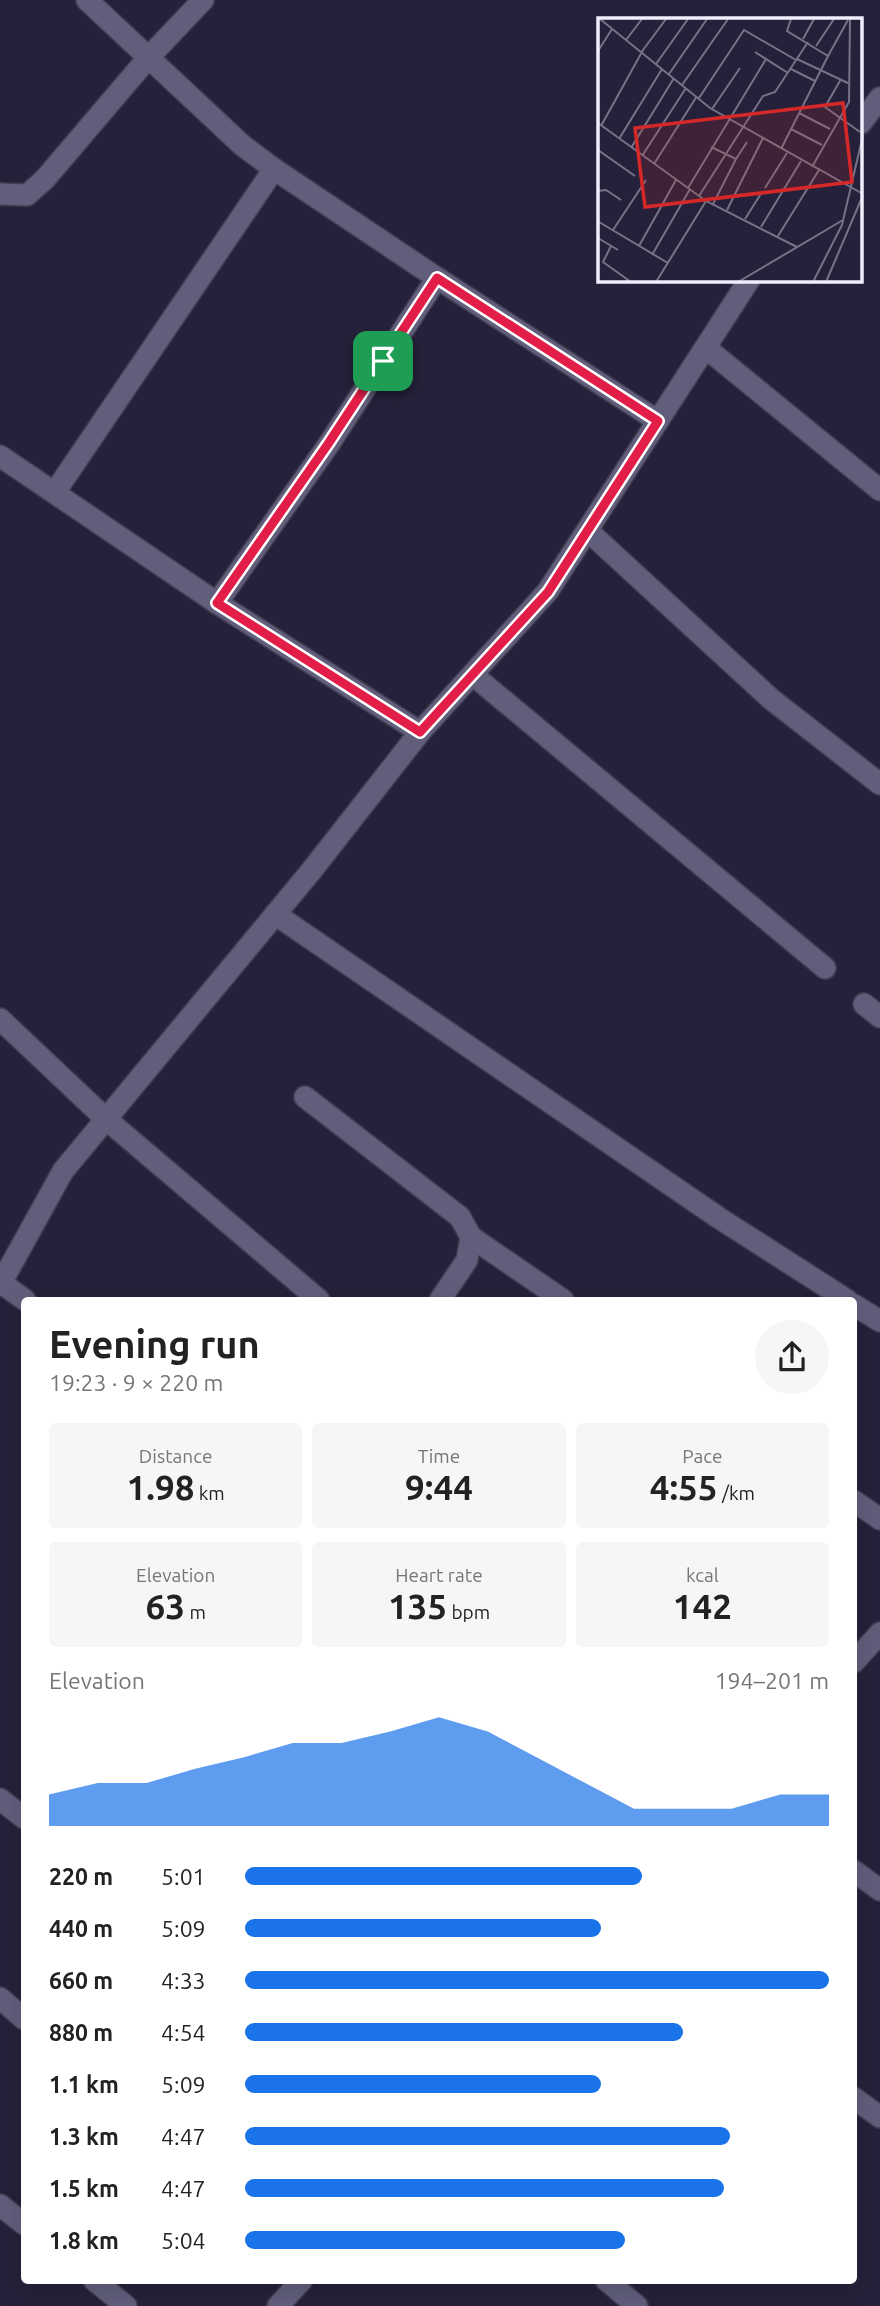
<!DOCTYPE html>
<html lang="en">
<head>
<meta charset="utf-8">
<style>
  body { margin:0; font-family:Ubuntu,sans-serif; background:#f6f6f6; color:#222; height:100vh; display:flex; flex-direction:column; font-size:26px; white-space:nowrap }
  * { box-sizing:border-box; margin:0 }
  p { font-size:23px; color:#767676 }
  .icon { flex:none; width:38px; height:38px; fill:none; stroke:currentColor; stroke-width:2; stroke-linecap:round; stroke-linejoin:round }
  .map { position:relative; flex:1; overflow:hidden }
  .sheet { position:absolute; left:21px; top:1297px; width:836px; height:987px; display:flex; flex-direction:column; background:#fff; border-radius:7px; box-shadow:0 7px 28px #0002 }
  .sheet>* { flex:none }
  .pin { position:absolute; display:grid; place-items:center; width:60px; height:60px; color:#fff; margin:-30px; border-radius:14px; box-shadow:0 4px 10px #0006 }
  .round { display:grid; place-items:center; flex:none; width:74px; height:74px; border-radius:37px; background:#f6f6f6 }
  .summary { display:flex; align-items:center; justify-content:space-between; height:119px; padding:0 28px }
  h1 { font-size:38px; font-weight:700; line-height:52px }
  .stats { display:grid; grid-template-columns:repeat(3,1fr); gap:10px; height:119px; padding:7px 28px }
  .stats div { display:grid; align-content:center; border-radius:7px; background:#f6f6f6; text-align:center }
  .stats b { font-size:35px; font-weight:700 }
  .stats small { font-size:19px; font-weight:400 }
  .stats p { font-size:19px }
  .chart { height:196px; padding:14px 28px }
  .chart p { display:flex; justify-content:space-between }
  .chart svg { width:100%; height:126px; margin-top:7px; fill:#1a73e8; opacity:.7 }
  ul { padding:0 28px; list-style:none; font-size:23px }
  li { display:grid; grid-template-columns:112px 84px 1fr; align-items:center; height:52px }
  li i { height:18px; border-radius:9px; background:#1a73e8 }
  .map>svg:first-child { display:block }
</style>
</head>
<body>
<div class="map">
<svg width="880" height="2306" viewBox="0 0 880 2306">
  <rect width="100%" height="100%" fill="#25213a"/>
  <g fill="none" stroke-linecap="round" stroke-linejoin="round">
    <g stroke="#403c51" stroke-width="24">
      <g id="street">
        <polyline points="87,0 242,145 274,169 437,278 658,421"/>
        <polyline points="861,123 880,98"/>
        <polyline points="0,194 27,195 45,179 148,58 203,0"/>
        <polyline points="706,348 880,490"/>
        <polyline points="0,456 217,603 420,732"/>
        <polyline points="55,492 274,169"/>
        <polyline points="588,531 771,699 880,784"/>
        <polyline points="217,603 329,444 437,278"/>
        <polyline points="473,675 825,968"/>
        <polyline points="275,914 719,1218 847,1300"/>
        <polyline points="864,1004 880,1017"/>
        <polyline points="0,1019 106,1119 319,1300"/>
        <polyline points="305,1097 460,1217 471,1237 467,1260 440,1300"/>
        <polyline points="471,1237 563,1300"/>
        <polyline points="0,1282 25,1300"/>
        <polyline points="0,1285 63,1171 312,870 420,732 548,591 749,280"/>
        <polyline points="854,1305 880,1321"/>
        <polyline points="854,1501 880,1519"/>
        <polyline points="854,1662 880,1633"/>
        <polyline points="0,1799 24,1818"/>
        <polyline points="854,1871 880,1890"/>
        <polyline points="0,1998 24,2019"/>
        <polyline points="854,2098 880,2117"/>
        <polyline points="0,2205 24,2224"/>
        <polyline points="94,2280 126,2306"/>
        <polyline points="606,2280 637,2306"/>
        <polyline points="278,2306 302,2280"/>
      </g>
    </g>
    <use href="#street" stroke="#605e7b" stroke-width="21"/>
  </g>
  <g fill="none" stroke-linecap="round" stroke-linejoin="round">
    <g stroke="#fff" stroke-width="14">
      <polygon id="route" points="437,278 658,421 548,592 420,732 217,603 328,444"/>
    </g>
    <use href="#route" stroke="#e11d48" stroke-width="9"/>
  </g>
  <g transform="translate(598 18)">
    <rect width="264" height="264" fill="#25213a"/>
    <path fill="none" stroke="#767388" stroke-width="2" d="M 2,1 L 112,90 L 265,176M 205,21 L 216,1M 28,22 L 44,1M 218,28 L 236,1M 0,33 L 14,11M 157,34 L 190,55M 230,38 L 250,2M 199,41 L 252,66M 58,46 L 90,1M 193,51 L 217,63M 71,56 L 109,1M 243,61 L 227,89 L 262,114M 84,67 L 130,1M 101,80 L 146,12 L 198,42M 114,91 L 142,50M 201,95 L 232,111M 0,105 L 108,183 L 199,229M 3,108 L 45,32 L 68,1M 193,111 L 224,127M 21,121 L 64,51M 113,129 L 138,141 L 149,124M 33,130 L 76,60M 183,131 L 230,38 L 189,13 L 193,1M 0,132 L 37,158M 44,138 L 88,70M 56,146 L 99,78M 214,149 L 251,84 L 252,1M 90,170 L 168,41M 167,170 L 189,135M 0,173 L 8,172 L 23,182M 101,178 L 165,78 L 177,74 L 210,24M 115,186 L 138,141M 129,192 L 165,120M 147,201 L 164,174M 1,204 L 70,245M 163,209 L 203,143M 15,212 L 48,162M 180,218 L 221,152M 0,220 L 20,232M 13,228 L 5,244 L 33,264M 41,228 L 78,162M 54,237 L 92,171M 58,264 L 108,183M 140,264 L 245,202M 215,264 L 244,207 L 265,117M 228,264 L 265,177"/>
    <path fill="#d62828" fill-opacity="0.15" stroke="#d62828" stroke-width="3.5" d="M 245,85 L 254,164 L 47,189 L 37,110 Z"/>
    <rect width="264" height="264" fill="none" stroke="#f0effd" stroke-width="3.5"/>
  </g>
</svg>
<div class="pin" style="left:383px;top:361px;background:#1e9e55"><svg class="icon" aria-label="arrive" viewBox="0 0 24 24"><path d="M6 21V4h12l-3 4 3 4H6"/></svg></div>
<section class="sheet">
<div class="summary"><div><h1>Evening run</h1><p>19:23 · 9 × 220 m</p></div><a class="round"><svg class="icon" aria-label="share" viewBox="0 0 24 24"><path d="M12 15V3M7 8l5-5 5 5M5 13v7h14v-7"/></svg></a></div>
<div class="stats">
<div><p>Distance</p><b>1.98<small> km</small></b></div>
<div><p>Time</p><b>9:44</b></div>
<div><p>Pace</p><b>4:55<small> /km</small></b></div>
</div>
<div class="stats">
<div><p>Elevation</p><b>63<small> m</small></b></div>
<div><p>Heart rate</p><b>135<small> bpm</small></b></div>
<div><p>kcal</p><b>142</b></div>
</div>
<div class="chart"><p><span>Elevation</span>194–201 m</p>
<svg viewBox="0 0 160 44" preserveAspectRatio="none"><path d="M0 44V33L10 29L20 29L30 24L40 20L50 15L60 15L70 11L80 6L90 11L100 20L110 29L120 38L130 38L140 38L150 33L160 33V44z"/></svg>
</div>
<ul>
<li><b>220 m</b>5:01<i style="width:68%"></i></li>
<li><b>440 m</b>5:09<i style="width:61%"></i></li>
<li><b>660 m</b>4:33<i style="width:100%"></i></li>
<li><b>880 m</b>4:54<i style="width:75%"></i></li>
<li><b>1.1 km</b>5:09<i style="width:61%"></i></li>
<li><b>1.3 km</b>4:47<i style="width:83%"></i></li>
<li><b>1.5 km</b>4:47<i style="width:82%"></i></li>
<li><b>1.8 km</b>5:04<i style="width:65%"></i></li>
</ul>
</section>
</div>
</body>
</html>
